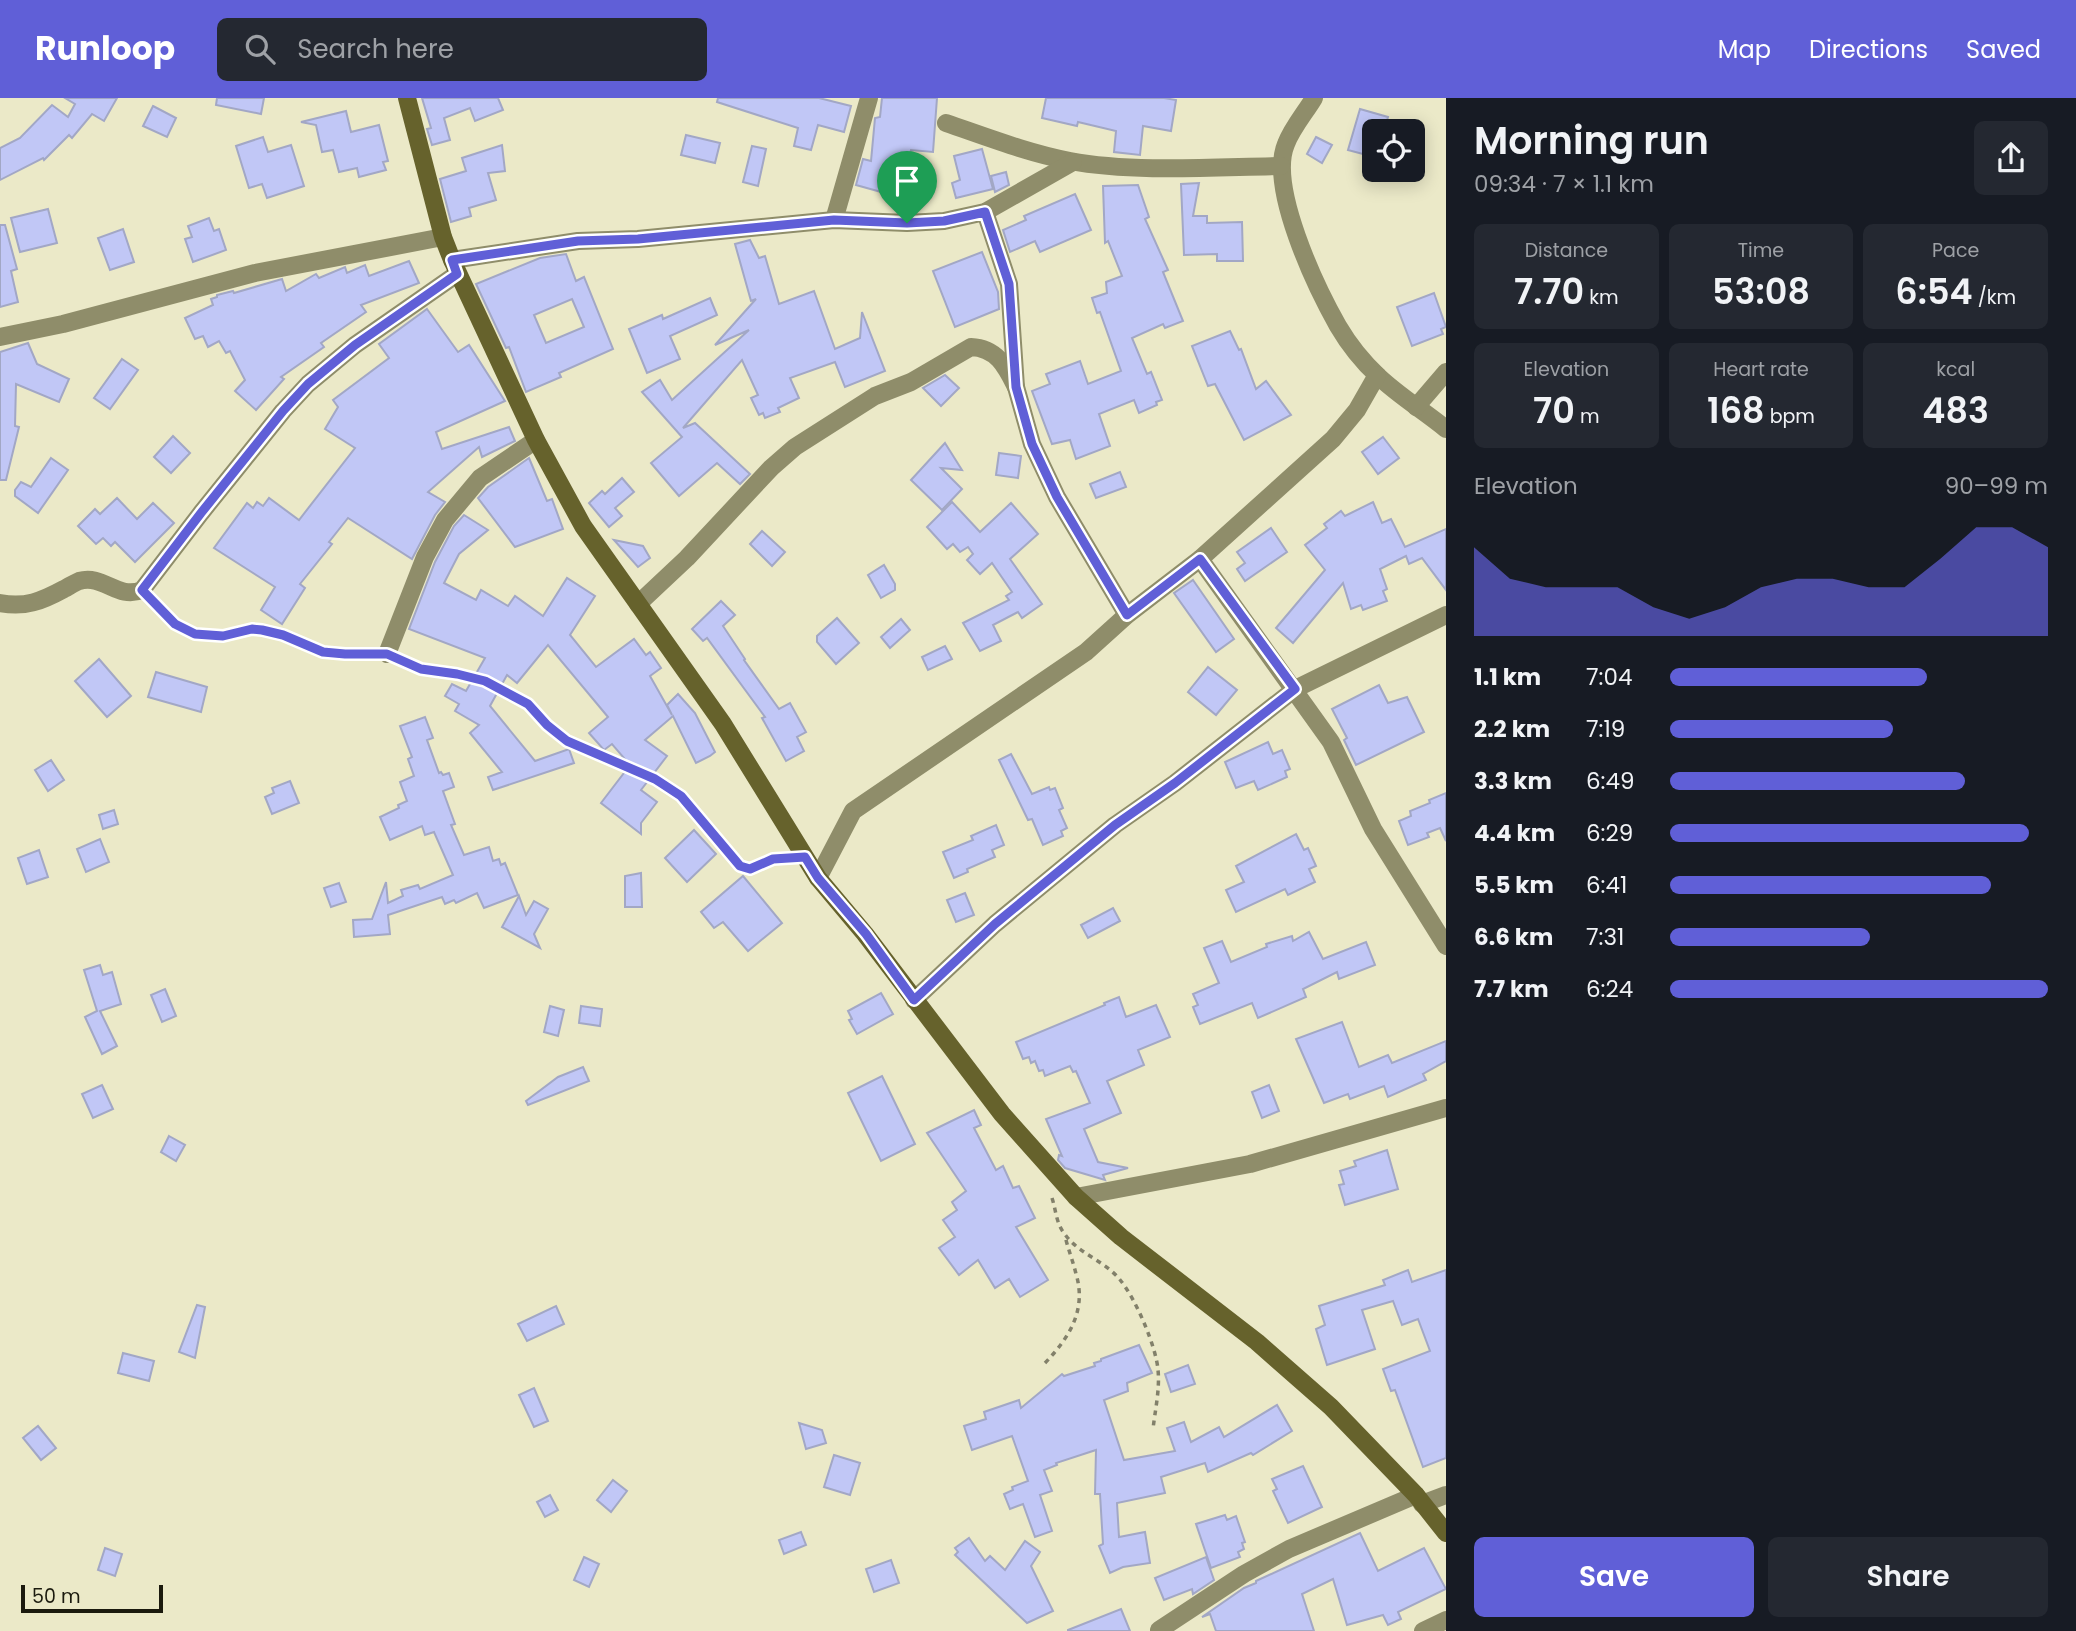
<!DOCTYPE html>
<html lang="en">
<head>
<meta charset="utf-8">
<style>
  body { margin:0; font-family:Poppins,sans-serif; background:#242831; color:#f1f3f6; height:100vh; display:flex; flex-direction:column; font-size:26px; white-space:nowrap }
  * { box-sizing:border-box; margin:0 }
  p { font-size:23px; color:#9ea1a6 }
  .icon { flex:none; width:38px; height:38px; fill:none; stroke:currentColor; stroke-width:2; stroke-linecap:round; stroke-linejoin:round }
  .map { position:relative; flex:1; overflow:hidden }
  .panel { display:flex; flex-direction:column; background:#171b24; width:630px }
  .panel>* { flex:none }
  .buttons { position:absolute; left:1362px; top:21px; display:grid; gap:14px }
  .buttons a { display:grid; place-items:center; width:63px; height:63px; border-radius:10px; background:#171b24; box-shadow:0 4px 18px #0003; font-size:35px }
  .scale { position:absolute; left:21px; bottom:18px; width:142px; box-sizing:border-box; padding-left:7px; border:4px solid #1b1a0e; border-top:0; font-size:19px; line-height:24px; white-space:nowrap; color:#1b1a0e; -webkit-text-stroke:5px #ebe9c8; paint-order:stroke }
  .pin { position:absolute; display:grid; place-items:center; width:60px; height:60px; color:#fff; margin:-72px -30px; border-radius:50% 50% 50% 0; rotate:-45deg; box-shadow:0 0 7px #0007 }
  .pin .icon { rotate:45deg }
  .round { display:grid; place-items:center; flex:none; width:74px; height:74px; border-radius:10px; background:#242831 }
  .head { display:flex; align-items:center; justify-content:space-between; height:119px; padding:0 28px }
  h1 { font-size:38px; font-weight:600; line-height:52px }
  .figures { display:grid; grid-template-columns:repeat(3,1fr); gap:10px; height:119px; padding:7px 28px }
  .figures div { display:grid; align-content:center; border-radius:10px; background:#242831; text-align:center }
  .figures b { font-size:35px; font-weight:600 }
  .figures small { font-size:19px; font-weight:400 }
  .figures p { font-size:19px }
  .chart { height:196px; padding:14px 28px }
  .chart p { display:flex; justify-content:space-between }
  .chart svg { width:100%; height:126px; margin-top:7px; fill:#605fd7; opacity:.7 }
  .button { display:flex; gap:14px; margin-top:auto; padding:14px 28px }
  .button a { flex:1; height:80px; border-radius:10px; background:#605fd7; color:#fff; font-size:28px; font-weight:600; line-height:80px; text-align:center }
  .button a+a { background:#242831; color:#f1f3f6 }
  ul { padding:0 28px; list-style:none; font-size:23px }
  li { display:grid; grid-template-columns:112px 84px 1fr; align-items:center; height:52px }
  li i { height:18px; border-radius:9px; background:#605fd7 }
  header { display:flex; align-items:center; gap:42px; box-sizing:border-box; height:98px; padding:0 35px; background:#605fd7; color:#fff }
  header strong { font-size:33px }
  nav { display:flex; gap:38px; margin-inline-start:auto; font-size:24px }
  .search { width:490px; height:63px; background:#242831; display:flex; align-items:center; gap:18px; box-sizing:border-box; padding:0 24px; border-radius:10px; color:#9ea1a6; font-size:26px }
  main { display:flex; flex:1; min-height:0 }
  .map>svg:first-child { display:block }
</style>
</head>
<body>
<header>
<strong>Runloop</strong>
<div class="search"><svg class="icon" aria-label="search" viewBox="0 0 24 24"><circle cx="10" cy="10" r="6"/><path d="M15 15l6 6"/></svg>Search here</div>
<nav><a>Map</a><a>Directions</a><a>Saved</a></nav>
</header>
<main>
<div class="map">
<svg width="1446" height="1533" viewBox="0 0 1446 1533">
  <rect width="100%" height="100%" fill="#ebe9c8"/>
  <g fill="#c1c7f6" stroke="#a2a7c5" stroke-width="2" fill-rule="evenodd">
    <polygon points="65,0 117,0 104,23 92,16 72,40 69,37 44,62 43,60 0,82 0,50 20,40 52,7 68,19 75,6"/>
    <polygon points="217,0 264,0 261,16 216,7"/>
    <polygon points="422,0 498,0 503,12 475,23 470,10 444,20 450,42 432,47 427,31 431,30"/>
    <polygon points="718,0 819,0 851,8 844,34 818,27 811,52 794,48 798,30 717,4"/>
    <polygon points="882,0 937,0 933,54 911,52 899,99 856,87 863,61 871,63 875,20 880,19"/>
    <polygon points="1046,0 1164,0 1176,2 1171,33 1143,28 1140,57 1114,54 1116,33 1078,24 1077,28 1042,20"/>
    <polygon points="153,8 176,20 167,39 143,28"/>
    <polygon points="1360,11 1388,19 1384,33 1374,33 1374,59 1348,52"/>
    <polygon points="346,13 351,34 379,27 388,63 383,64 386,72 359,79 357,70 339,74 333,52 322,54 316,27 301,24"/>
    <polygon points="686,37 720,45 715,65 681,57"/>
    <polygon points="263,39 268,54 291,47 304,88 267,100 262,86 249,90 236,48"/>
    <polygon points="1316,39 1332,47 1322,65 1307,56"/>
    <polygon points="502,47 505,73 488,75 496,102 469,110 471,118 451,124 440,81 466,73 462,60"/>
    <polygon points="752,48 766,51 758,88 743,84"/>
    <polygon points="982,51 993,91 956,100 952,85 960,82 954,58"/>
    <polygon points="1006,74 1009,87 995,94 991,78"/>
    <polygon points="1199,85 1193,118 1207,118 1207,125 1242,124 1243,163 1217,163 1217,156 1184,157 1181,86"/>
    <polygon points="1138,87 1149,119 1145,121 1168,172 1163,174 1183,223 1165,230 1163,226 1132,240 1147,276 1151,274 1162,302 1156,304 1157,307 1139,315 1134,302 1099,316 1110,348 1076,361 1070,342 1052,346 1032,293 1050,286 1046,276 1080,263 1088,286 1121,273 1100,214 1097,215 1092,200 1107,195 1106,184 1122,178 1108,143 1105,145 1103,88"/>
    <polygon points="1075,96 1091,132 1040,154 1035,143 1010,154 1003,132 1026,122 1024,118"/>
    <polygon points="48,111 57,145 20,154 11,120"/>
    <polygon points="209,120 214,133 219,131 226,152 193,164 185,141 192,139 188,128"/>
    <polygon points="0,127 5,127 17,171 11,173 18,204 0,209"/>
    <polygon points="123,131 134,164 110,172 98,140"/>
    <polygon points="750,142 759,160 765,158 779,206 814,193 835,251 860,240 862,214 885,273 845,289 835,264 790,280 799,300 778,310 780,314 765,320 763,315 759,317 751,300 758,297 742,262 683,330 695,325 750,376 740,386 717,365 679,398 651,365 682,339 642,294 660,282 672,302 749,232 715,247 756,201 751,203 735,146"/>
    <polygon points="982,154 998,194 999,211 955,229 933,173"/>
    <path d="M 566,156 L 576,183 L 584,179 L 613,251 L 559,275 L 561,279 L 526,294 L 509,249 L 506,250 L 476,186 L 540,160 ZM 572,201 L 584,229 L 546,245 L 534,217 Z"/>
    <polygon points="409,163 419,185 361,207 366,214 321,245 324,249 281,279 284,281 256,312 235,293 245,282 230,253 226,255 219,243 208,249 203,238 195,241 185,220 213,207 211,201 217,199 217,197 233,193 234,195 282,181 286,193 316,176 319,180 345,169 347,175 365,167 369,178"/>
    <polygon points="1434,195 1446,229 1441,231 1443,236 1412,248 1397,209"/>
    <polygon points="710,200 717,217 670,238 680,261 647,275 629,231 662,217 663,221"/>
    <polygon points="427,211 458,254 469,247 505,303 436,334 442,351 509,329 515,343 482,359 479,349 428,394 445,404 435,417 412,461 348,420 329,444 332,446 300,486 305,490 282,526 261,512 275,489 214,450 247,405 253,410 257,404 263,408 269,400 299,422 355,350 325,331 338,309 333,302 389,260 379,246"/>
    <polygon points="1230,233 1239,252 1241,251 1256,291 1266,283 1291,317 1244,342 1215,286 1208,288 1192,248"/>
    <polygon points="28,245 37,266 69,281 59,304 16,286 15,328 19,329 6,382 0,382 0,254"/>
    <polygon points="122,261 138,272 110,311 94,300"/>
    <polygon points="945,277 959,290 941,308 923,290"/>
    <polygon points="173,338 190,355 171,375 154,359"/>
    <polygon points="1383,339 1399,360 1378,376 1362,354"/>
    <polygon points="945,345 962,372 941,370 962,391 942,412 911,382"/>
    <polygon points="999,355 1021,358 1018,380 996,377"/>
    <polygon points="51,360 68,372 38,415 15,398 15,392 21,384 31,389"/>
    <polygon points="529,360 547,403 552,401 563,431 515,449 478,400 488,389"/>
    <polygon points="1120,374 1126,389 1096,400 1090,386"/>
    <polygon points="622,380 634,394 615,410 622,418 609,429 589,405 602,393 605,396"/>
    <polygon points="117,400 137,421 153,405 174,425 135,464 115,444 111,448 103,440 96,446 78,428 95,411 100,416"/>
    <polygon points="952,404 980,434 1011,405 1038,436 1010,461 1042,506 1022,520 1018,514 993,527 1001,543 980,553 963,525 1009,502 1006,498 1012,494 992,465 980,476 967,462 973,456 968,449 960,454 953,446 947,451 927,429"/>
    <polygon points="1373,404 1382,425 1391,421 1405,449 1446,431 1446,492 1422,460 1409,466 1406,458 1380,471 1387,491 1383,493 1387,503 1363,512 1361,507 1351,511 1343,485 1293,545 1276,530 1325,472 1305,447 1327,430 1324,426 1341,413 1345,418"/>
    <polygon points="464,417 488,432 459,456 444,485 476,502 481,492 508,508 515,498 543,518 567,480 595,498 570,537 596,569 634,541 646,557 650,554 661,570 650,578 672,617 667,607 678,596 695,615 715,654 710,658 696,665 673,618 645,642 667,658 641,692 657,704 641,725 641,736 601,705 630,667 612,646 604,652 589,635 608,619 548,547 517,585 507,577 490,608 535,663 569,651 574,665 493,692 488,679 502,674 470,635 479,627 455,613 459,606 445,598 452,586 466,593 485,560 409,531 435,464 454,428"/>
    <polygon points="1271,430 1287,454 1245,483 1237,471 1245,465 1237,454"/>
    <polygon points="762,433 785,454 772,468 750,446"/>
    <polygon points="614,442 643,448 650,460 638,469"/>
    <polygon points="884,467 895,486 895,492 881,500 868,477"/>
    <polygon points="1193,482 1234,541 1216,554 1174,495"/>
    <polygon points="721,503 735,517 723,528 745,561 744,562 779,611 790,605 806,634 797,639 804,653 786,663 762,620 765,619 707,540 703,543 692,531"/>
    <polygon points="837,520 859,545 836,566 817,544 817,538"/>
    <polygon points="901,521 910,532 890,550 881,539"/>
    <polygon points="945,548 952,561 928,572 922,559"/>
    <polygon points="99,561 131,598 107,619 75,583"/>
    <polygon points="1208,569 1237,592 1216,617 1188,594"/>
    <polygon points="156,574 207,589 201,614 148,599"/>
    <polygon points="1379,587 1388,605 1407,599 1424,634 1356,667 1344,642 1347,640 1332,611"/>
    <polygon points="425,619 433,640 427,642 439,675 441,674 443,677 449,675 454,689 443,693 455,726 451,727 464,757 489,749 493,763 499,761 501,767 505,765 518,797 484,810 477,795 456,805 454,802 445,806 442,799 388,817 390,836 354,839 353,822 372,821 386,784 388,805 403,798 401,792 418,787 420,791 453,777 434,734 425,737 422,728 390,742 380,719 399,710 398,707 407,703 400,684 414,678 408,661 412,659 400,628"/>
    <polygon points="1268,644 1273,656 1282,652 1290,671 1285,673 1287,679 1258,692 1254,683 1236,690 1225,664"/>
    <polygon points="1011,656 1032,696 1049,689 1050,692 1055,690 1063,710 1059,712 1067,730 1061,733 1063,738 1043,747 1032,721 1028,722 999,662"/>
    <polygon points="51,662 64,682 48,693 35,672"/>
    <polygon points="290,683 299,705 272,716 265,699 274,695 272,690"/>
    <polygon points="1446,695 1446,743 1440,730 1427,735 1429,739 1408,747 1399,723 1411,718 1410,713 1430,705 1429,702"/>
    <polygon points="114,712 118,726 103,731 99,717"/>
    <polygon points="996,727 1004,747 992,752 995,759 967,771 968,774 954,780 943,754 973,742 971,738"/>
    <polygon points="694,732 716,756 687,784 665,760"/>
    <polygon points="1296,736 1304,752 1308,750 1316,768 1309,771 1315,784 1288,797 1285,791 1236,814 1226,792 1244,784 1236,768"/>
    <polygon points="100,741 109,764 86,774 77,751"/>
    <polygon points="39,752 48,779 27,786 18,760"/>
    <polygon points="641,775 642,809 625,809 625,778"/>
    <polygon points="743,778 782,825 748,853 723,824 714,830 701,814"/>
    <polygon points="339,785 346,804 331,809 324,790"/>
    <polygon points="965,795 974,817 956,824 947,802"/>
    <polygon points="519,798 526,817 534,803 548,811 534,836 540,850 502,829"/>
    <polygon points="1113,810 1120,823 1088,840 1081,827"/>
    <polygon points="1309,834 1323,861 1366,844 1375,867 1339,881 1337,874 1303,891 1306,899 1258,920 1252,905 1200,926 1193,909 1198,907 1193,896 1219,885 1204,850 1222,843 1231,864 1267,849 1266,846 1292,838 1293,843"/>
    <polygon points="100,867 103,877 112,874 121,906 100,913 117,948 102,956 85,919 97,913 84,872"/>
    <polygon points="165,891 176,918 162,924 151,897"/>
    <polygon points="881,895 893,916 857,936 849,922 852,921 848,913"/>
    <polygon points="1119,899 1126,919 1156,907 1170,939 1138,952 1144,967 1107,983 1121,1015 1084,1031 1098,1064 1128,1070 1103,1077 1105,1082 1065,1070 1058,1062 1059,1057 1062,1058 1046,1021 1090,1005 1076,973 1073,974 1070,968 1045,978 1043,972 1039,973 1035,963 1031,965 1029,959 1023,961 1016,944 1105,907 1104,905"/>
    <polygon points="550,908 564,912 558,938 544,934"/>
    <polygon points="581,908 602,911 600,928 579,925"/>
    <polygon points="1342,924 1359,969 1388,957 1392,965 1446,943 1446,963 1423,976 1426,982 1388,999 1384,988 1350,1001 1348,996 1324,1005 1296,941"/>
    <polygon points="583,969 589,983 528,1007 526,1003 558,979"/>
    <polygon points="882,978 915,1046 881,1063 848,995"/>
    <polygon points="102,987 113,1011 93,1020 82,996"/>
    <polygon points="1269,987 1279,1013 1262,1020 1252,994"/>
    <polygon points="974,1012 981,1027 974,1030 996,1072 1003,1068 1013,1090 1019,1088 1035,1120 1016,1129 1048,1182 1020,1199 1009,1181 995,1190 978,1162 959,1177 939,1150 955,1139 943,1122 957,1112 952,1104 966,1093 927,1035"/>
    <polygon points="169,1038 185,1047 176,1063 161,1054"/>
    <polygon points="1387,1052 1398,1091 1345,1107 1339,1087 1344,1086 1340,1073 1356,1068 1354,1063"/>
    <polygon points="1408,1172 1412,1184 1446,1172 1446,1360 1423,1369 1395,1292 1391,1293 1383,1271 1430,1253 1418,1221 1402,1227 1393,1203 1362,1212 1375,1251 1327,1267 1316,1231 1325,1227 1319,1208 1385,1187 1383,1182"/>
    <polygon points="197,1207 205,1209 195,1260 179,1254"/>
    <polygon points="556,1208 564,1226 527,1243 518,1226"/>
    <polygon points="1139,1247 1152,1275 1127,1285 1128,1293 1104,1302 1124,1362 1175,1353 1167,1330 1184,1324 1191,1344 1219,1329 1224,1339 1277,1307 1292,1333 1253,1357 1251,1355 1208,1374 1205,1365 1161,1379 1165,1395 1117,1405 1119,1439 1145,1434 1150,1465 1123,1469 1110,1475 1099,1448 1103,1446 1100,1396 1095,1396 1096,1352 1056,1365 1057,1367 1044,1372 1052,1393 1040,1397 1052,1433 1035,1439 1023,1406 1010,1411 1004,1396 1013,1392 1012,1389 1028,1383 1012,1338 972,1352 964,1328 986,1321 984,1314 1019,1302 1021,1310 1062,1276 1064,1278 1095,1268 1094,1265 1101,1263 1101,1261"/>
    <polygon points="123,1255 154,1263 149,1283 118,1275"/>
    <polygon points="1188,1267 1195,1286 1171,1294 1165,1276"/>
    <polygon points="534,1290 548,1323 534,1329 519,1297"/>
    <polygon points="799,1325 822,1332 826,1345 806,1351"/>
    <polygon points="38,1328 56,1350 41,1362 23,1340"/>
    <polygon points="834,1357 860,1365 850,1397 824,1389"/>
    <polygon points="1303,1368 1322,1409 1288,1425 1273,1393 1277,1391 1272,1381"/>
    <polygon points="613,1382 627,1393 611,1414 597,1402"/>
    <polygon points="550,1397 558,1412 545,1419 537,1404"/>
    <polygon points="1225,1417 1227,1422 1236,1418 1245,1444 1242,1445 1244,1451 1238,1454 1240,1459 1211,1470 1196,1426"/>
    <polygon points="801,1434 806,1447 784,1456 779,1442"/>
    <polygon points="1360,1435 1378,1473 1424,1450 1446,1491 1398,1514 1401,1521 1388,1527 1383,1517 1347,1527 1333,1481 1302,1496 1314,1533 1216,1533 1210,1516 1202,1519 1244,1490 1256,1485 1256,1483"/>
    <polygon points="969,1440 985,1463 990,1458 1005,1472 1025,1443 1040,1454 1031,1468 1053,1513 1027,1525 955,1457 958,1454 955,1450"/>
    <polygon points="105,1450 122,1456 115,1478 98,1472"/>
    <polygon points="584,1459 599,1466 589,1489 574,1482"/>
    <polygon points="1206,1459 1214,1482 1193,1496 1192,1491 1164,1502 1155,1480"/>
    <polygon points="891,1462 899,1485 874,1494 866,1471"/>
    <polygon points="1121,1511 1130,1533 1068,1533 1068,1532"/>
  </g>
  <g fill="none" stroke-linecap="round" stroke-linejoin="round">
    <g stroke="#82806a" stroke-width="3.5" stroke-dasharray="5 5" stroke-linecap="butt">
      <polyline points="154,504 175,526 195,536 223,538 252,531 283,537 323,554 371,556"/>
      <path d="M 401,563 L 421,571 L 457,576 L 485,583 L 528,606 L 547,627 L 567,643 L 655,681 L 681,698 L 740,768 C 755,772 769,761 784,760"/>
      <path d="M 1052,1100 C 1056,1112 1056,1125 1064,1135 C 1078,1156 1106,1163 1121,1183 C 1136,1202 1156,1248 1158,1272 C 1160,1291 1155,1313 1153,1331"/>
      <path d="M 1045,1265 C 1069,1240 1087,1212 1076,1176 C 1073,1163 1068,1151 1065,1138"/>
    </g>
    <g stroke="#8f8d6a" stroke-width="18">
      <path d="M 1314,0 C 1305,15 1292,30 1286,46 C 1268,89 1316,189 1338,228 C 1348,245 1364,265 1378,278 C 1399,298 1424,313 1446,331"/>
      <path d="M 946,25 C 987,39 1028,55 1070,63 C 1134,75 1216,69 1281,68"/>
      <polyline points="985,114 1009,186 1016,289 1032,346 1057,399 1127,517"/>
      <polyline points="834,122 869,0"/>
      <polyline points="452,162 578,143 638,141 834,122 907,125 944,123 985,114 1073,64"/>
      <polyline points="0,239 63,226 255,175 443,139"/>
      <polyline points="1416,309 1446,274"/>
      <polyline points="1200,461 1331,644 1373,731 1446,848"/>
      <path d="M 0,505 C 25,510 42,503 64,491 C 68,489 74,485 79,483 C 104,476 117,502 142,492 L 201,415 L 283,313 L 308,286 L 355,247 L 457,176"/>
      <path d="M 638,506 L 687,460 L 771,370 L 795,349 L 875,298 L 911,284 L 971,249 C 997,250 1006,269 1016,289"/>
      <polyline points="387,556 425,459 445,422 480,380 536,342"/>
      <polyline points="818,780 853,713 1086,554 1127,517 1200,461 1333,341 1357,312 1377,277"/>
      <polyline points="914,902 995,826 1115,727 1175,685 1295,591 1446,517"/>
      <polyline points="1076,1099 1250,1066 1446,1010"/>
      <polyline points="1422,1406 1446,1397"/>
      <polyline points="1159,1532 1244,1476 1289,1451 1416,1397"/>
      <polyline points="1423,1533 1446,1522"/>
    </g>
    <polyline stroke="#66622c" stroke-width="18" points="407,0 443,139 452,162 536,342 583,428 723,626 818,780 865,836 1002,1016 1076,1099 1121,1139 1257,1244 1331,1309 1416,1397 1446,1435"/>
  </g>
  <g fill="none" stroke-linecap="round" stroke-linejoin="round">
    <g stroke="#fff" stroke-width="14">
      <polygon id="route" points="985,114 1009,186 1016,289 1032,346 1057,399 1127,517 1200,461 1295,591 1175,685 1115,727 995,826 914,902 866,836 818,780 805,759 773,761 750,771 740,768 681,698 655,681 567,643 547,627 528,606 485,583 457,576 421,571 387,556 345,556 323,554 283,537 262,532 252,531 223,538 195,536 175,526 142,492 201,415 283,313 308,286 355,247 457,176 452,162 578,143 638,141 834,122 907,125 944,123"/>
    </g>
    <use href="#route" stroke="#605fd7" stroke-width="9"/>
  </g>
</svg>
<div class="buttons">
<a><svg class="icon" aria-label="locate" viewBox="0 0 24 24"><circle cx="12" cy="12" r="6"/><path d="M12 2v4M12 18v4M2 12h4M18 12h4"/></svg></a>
</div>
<div class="scale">50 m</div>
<div class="pin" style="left:907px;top:125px;background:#1e9e55"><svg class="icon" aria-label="arrive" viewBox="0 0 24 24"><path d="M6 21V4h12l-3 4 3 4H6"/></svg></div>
</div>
<section class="panel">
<div class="head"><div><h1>Morning run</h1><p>09:34 · 7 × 1.1 km</p></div><a class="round"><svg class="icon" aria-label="share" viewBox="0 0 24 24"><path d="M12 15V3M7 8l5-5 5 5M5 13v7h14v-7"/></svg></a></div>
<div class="figures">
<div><p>Distance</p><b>7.70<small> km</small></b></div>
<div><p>Time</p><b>53:08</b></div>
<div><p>Pace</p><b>6:54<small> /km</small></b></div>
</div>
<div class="figures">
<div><p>Elevation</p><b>70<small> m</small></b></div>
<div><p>Heart rate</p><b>168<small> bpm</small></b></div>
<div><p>kcal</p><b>483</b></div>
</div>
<div class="chart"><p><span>Elevation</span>90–99 m</p>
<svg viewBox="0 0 160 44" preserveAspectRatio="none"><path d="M0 44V13L10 24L20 27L30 27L40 27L50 34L60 38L70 34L80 27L90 24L100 24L110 27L120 27L130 17L140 6L150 6L160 13V44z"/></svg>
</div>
<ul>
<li><b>1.1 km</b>7:04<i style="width:68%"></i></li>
<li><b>2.2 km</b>7:19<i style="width:59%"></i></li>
<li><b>3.3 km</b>6:49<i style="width:78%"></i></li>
<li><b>4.4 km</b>6:29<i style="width:95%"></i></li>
<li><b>5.5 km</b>6:41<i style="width:85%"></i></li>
<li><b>6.6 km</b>7:31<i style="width:53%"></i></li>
<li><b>7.7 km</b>6:24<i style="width:100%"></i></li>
</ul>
<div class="button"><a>Save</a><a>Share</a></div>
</section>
</main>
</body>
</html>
